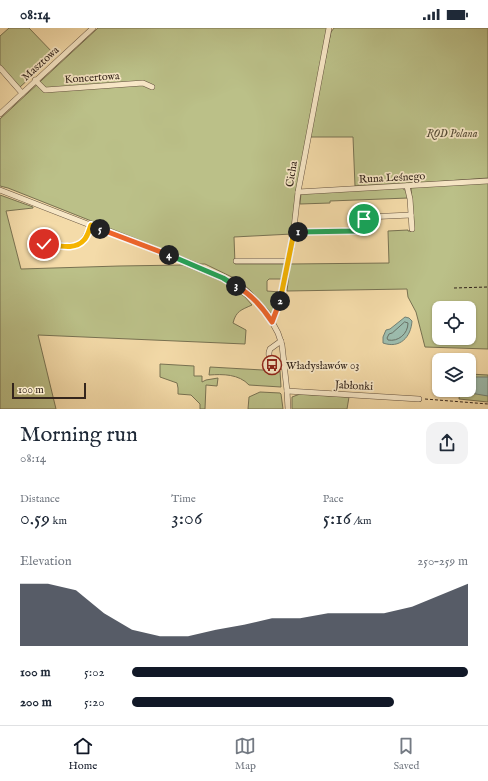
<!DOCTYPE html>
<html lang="en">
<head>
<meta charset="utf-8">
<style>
  body { margin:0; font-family:"IM FELL English",serif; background:#f2f2f3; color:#1f2937; height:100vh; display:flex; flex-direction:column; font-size:15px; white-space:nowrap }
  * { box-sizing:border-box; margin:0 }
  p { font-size:13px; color:#747a83 }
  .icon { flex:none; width:22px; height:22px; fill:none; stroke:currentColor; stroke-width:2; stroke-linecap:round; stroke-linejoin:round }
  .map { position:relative; height:381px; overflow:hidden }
  .details { display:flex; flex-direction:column; background:#fff; flex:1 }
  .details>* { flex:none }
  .buttons { position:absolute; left:432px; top:273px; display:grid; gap:8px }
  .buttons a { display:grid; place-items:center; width:44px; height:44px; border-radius:8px; background:#fff; box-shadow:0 1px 3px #0004; font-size:20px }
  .scale { position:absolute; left:12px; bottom:10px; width:74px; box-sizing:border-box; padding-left:4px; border:2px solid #34251c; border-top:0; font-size:11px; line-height:14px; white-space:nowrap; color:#34251c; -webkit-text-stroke:3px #f8e8c7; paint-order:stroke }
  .pin { position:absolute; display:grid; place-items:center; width:34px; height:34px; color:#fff; margin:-17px; border:2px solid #fff; border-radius:50%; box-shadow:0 1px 4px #0007 }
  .km { position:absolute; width:20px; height:20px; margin:-10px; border-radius:50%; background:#222; color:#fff; font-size:11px; line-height:20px; text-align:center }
  .round { display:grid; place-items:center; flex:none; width:42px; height:42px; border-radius:12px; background:#f2f2f3 }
  .headline { display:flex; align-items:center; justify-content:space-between; height:68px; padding:0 20px }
  h1 { font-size:22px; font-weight:600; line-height:30px }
  .metrics { display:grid; grid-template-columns:repeat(3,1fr); gap:6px; height:68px; padding:4px 20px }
  .metrics div { display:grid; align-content:center }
  .metrics b { font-size:20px; font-weight:600 }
  .metrics small { font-size:11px; font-weight:400 }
  .metrics p { font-size:11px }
  .chart { height:112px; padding:8px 20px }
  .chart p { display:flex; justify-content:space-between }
  .chart svg { width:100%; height:72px; margin-top:4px; fill:#111827; opacity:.7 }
  ul { padding:0 20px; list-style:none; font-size:13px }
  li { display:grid; grid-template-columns:64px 48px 1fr; align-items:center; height:30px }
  li i { height:10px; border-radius:5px; background:#111827 }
  .status { display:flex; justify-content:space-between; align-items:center; height:28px; padding:0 20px; background:#fff; direction:ltr }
  .status svg { height:11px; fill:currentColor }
  .menu { display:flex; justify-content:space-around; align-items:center; height:56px; border-top:1px solid #e0e1e3; background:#fff; font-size:11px; color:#747a83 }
  .menu a { display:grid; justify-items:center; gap:2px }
  .menu .active { color:#111827 }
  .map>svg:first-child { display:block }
</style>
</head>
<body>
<div class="status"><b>08:14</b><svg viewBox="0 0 49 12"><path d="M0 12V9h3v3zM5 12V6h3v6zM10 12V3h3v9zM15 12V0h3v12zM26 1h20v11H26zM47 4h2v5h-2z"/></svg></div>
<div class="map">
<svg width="488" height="381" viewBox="0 0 488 381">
  <rect width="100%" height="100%" fill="#f4dba9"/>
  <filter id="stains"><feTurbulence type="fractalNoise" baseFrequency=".005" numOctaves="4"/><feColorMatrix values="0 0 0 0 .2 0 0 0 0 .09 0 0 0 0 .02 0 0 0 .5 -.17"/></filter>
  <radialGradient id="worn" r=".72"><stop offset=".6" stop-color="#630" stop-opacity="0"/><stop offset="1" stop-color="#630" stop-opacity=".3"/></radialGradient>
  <g fill="#bbc088" stroke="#787252" fill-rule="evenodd">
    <polygon points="9,0 29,0 55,27 20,59 0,38 0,8"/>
    <polygon points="98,0 328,0 292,206 234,209 235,236 286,236 283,251 269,251 267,253 267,263 280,264 273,287 250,262 238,252 205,236 200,236 8,160 0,158 0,91"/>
    <polygon points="334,0 488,0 488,150 419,155 416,154 413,155 355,158 353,109 309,109 331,4"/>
    <path d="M 488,154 L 488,321 L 425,319 L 416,284 L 408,269 L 407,261 L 287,263 L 290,236 L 389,235 L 388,203 L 408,202 L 408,203 L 413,203 L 411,159 ZM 439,280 L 469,280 L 469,310 L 439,310 Z"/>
    <polygon points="402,160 406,163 408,170 330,173 330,175 300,176 301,165"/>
    <path d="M 0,167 L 33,179 L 33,180 L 6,183 L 21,241 L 119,238 L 183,237 L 221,253 L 231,259 L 245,269 L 252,277 C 241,282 236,283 233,295 L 246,302 L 245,316 L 38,307 L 56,381 L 0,381 Z"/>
    <polygon points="160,336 194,338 194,348 202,348 202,354 206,352 218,350 217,358 206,357 205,381 200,381 200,376 191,367 178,366 178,360 177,355 160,349"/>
    <path d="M 210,339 L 280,343 L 281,359 L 249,357 C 239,346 223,346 209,347 Z"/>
    <polygon points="469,346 488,347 488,374 459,371 460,362 469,362"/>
    <polygon points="260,364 280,365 281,366 283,381 248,381 249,369"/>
    <polygon points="300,366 349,369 347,381 292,381 292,369"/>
  </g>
  <g fill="#9cbbac" stroke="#727f72">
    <path d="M 405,289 L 409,290 L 412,293 C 411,309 400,321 383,315 L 383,309 L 386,302 L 390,301 Z"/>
    <polygon points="469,349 488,349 488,368 464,364 464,362 469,362"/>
  </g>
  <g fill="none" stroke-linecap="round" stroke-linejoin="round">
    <path stroke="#687064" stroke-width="1" d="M 405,294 L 408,295 C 408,306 398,314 388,312 L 387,310 L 389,306 L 392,305 Z"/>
    <g stroke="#64523f" stroke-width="6">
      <g id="minor">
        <polyline points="0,40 22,65"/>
        <polyline points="35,52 45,62 143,55 152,59"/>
        <polyline points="0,86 93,0"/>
        <polyline points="407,158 410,171 412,201"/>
        <polyline points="0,162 201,240 223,250 245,262 266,284 272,294 278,305 282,317 287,363 288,381"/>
        <polyline points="298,164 488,153"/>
        <path d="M 294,204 L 356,203 C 363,201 361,194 366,189 L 411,187"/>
        <path d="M 39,217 C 45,215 50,216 55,217 C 77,220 83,218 91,197"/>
        <polyline points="236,233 288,233"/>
        <polyline points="272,294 282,269 288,233 292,218 298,164 329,0"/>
        <path d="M 281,313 L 270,321 C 265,333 277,335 285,340"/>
        <polyline points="287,363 419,371"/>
      </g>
    </g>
    <g stroke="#34251c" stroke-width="1" stroke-dasharray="3 2" stroke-linecap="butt">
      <polyline points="454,260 488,259"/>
      <polyline points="425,371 488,376"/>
    </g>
    <use href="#minor" stroke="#f8e8c7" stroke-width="5"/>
  </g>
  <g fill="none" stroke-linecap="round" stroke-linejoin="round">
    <g stroke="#fff" stroke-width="8">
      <path id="split-1" d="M 298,204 L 356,203 C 363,201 361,195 364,191"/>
    </g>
    <g stroke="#fff" stroke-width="8">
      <polyline id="split-2" points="280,273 294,204 298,204"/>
    </g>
    <g stroke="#fff" stroke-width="8">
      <path id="split-3" d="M 236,258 C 251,266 263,280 272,294 L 280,273"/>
    </g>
    <g stroke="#fff" stroke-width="8">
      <polyline id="split-4" points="169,227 223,250 236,258"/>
    </g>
    <g stroke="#fff" stroke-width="8">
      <polyline id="split-5" points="100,201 169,227"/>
    </g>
    <g stroke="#fff" stroke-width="8">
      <path id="split-6" d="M 44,216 C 57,217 75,223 84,212 C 88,208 89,202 91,197 L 100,201"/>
    </g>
    <use href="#split-1" stroke="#22a559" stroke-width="5"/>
    <use href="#split-2" stroke="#f5b400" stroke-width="5"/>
    <use href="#split-3" stroke="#f0652b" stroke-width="5"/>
    <use href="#split-4" stroke="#22a559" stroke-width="5"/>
    <use href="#split-5" stroke="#f0652b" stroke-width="5"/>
    <use href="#split-6" stroke="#f5b400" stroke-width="5"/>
  </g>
  <defs>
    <g id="bus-ring" transform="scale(1)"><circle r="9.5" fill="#f8e8c7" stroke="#8f2418" stroke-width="1.5"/><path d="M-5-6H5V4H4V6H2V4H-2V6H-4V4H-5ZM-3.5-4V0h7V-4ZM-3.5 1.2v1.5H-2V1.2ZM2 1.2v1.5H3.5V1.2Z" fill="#8f2418"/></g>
  </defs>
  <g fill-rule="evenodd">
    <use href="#bus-ring" x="272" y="337"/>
  </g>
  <g text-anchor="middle" stroke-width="3.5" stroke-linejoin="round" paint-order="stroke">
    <g font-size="11" fill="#34251c" stroke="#f8e8c7">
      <text transform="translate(40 35) rotate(-42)" y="4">Masztowa</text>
      <text transform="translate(92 49) rotate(-4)" y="4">Koncertowa</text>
      <text transform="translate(291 146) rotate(-80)" y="4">Cicha</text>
      <text transform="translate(392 149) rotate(-3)" y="4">Runa Leśnego</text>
      <text transform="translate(354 357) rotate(3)" y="4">Jabłonki</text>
    </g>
    <g font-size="11" font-style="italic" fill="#564c37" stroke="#f8e8c7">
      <text x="452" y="109">ROD Polana</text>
    </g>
    <g font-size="11" fill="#34251c" stroke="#f8e8c7" text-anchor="start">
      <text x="286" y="341">Władysławów 03</text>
    </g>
  </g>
  <rect width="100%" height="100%" filter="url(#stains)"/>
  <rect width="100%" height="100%" fill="url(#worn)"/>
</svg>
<div class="buttons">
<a><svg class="icon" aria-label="locate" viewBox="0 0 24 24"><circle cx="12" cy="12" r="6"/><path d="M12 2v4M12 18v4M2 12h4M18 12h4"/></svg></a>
<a><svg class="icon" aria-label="layers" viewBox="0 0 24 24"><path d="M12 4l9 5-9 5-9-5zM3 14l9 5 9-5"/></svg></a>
</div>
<div class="scale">100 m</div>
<div class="pin" style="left:364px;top:191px;background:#1e9e55"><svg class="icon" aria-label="arrive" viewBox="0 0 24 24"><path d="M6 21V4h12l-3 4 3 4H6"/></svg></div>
<div class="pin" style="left:44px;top:216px;background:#d93025"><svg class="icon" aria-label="check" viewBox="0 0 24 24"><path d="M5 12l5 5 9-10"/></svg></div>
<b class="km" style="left:298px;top:204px">1</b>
<b class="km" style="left:280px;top:273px">2</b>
<b class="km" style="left:236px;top:258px">3</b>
<b class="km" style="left:169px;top:227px">4</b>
<b class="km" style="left:100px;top:201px">5</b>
</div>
<section class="details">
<div class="headline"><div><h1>Morning run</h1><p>08:14</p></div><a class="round"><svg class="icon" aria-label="share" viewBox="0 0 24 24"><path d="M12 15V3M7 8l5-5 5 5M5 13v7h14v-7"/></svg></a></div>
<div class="metrics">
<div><p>Distance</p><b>0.59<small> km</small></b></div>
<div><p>Time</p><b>3:06</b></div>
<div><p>Pace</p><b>5:16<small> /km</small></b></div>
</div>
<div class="chart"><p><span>Elevation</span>250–259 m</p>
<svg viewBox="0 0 160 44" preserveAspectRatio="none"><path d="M0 44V6L10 6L20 10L30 24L40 34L50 38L60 38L70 34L80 31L90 27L100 27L110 24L120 24L130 24L140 20L150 13L160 6V44z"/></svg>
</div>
<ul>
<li><b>100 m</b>5:02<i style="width:100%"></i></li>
<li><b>200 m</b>5:20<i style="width:78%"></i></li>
</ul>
</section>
<nav class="menu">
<a class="active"><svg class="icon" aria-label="home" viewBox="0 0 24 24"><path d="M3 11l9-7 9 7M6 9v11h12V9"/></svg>Home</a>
<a><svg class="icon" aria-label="map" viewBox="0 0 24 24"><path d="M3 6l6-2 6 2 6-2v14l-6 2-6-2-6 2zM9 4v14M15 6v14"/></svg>Map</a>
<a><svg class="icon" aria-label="saved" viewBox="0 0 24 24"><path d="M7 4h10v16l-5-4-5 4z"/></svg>Saved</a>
</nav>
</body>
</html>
